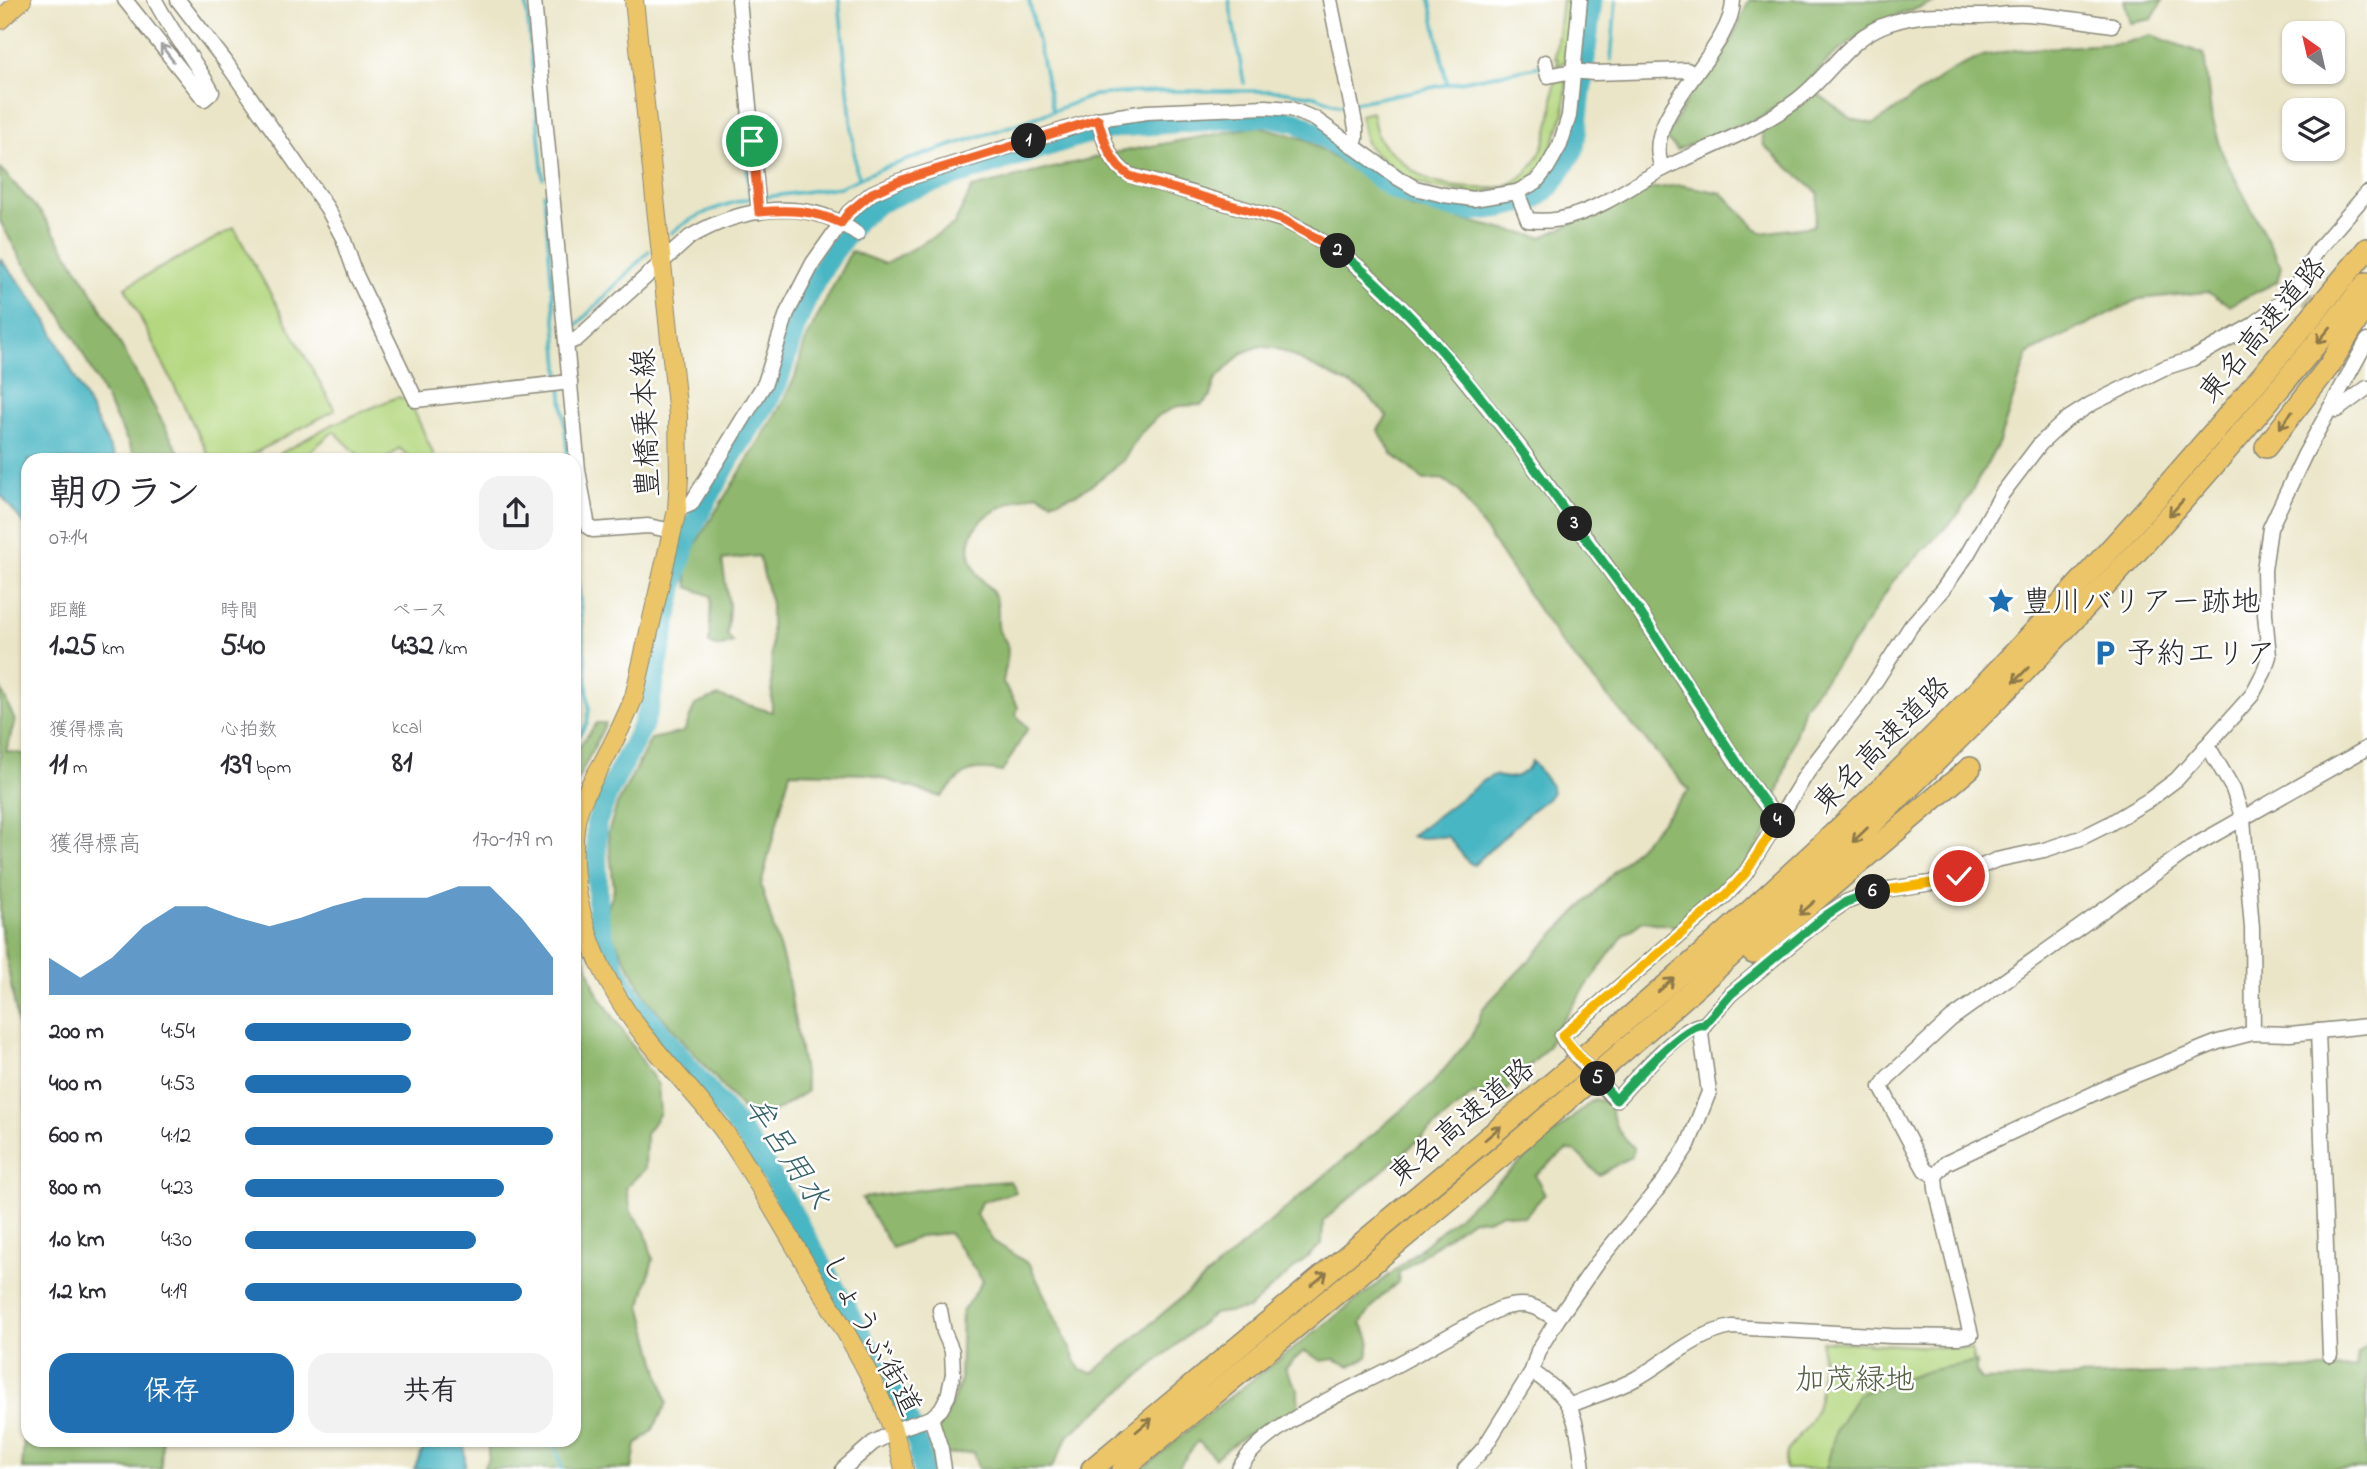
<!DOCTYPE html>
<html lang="ja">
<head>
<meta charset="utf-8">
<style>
  body { margin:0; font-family:"Indie Flower","Klee One",sans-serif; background:#f2f2f3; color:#2b2b33; height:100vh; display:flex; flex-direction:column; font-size:26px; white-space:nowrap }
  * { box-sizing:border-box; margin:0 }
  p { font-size:23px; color:#7c7c81 }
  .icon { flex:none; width:38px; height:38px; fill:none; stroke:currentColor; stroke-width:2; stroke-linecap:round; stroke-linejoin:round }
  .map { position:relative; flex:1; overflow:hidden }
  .sheet { position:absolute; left:21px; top:453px; width:560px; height:994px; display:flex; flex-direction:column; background:#fff; border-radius:21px; box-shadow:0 2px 5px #0004 }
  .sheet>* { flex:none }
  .needle { width:46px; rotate:326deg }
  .buttons { position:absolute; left:2282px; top:21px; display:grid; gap:14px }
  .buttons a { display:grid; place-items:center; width:63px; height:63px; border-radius:14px; background:#fff; box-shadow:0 2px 5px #0004; font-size:35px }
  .pin { position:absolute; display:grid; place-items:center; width:60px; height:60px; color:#fff; margin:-30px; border:4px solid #fff; border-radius:50%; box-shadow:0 2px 7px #0007 }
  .km { position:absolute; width:35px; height:35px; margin:-18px; border-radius:50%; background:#222; color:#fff; font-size:19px; line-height:35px; text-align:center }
  .round { display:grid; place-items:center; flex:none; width:74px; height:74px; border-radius:21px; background:#f2f2f3 }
  .headline { display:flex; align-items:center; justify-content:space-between; height:119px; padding:0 28px }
  h1 { font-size:38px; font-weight:800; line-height:52px }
  .metrics { display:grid; grid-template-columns:repeat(3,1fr); gap:10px; height:119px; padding:7px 28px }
  .metrics div { display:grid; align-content:center }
  .metrics b { font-size:30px; font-weight:800 }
  .metrics small { font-size:19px; font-weight:400 }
  .metrics p { font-size:19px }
  .chart { height:196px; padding:14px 28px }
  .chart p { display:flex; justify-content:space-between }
  .chart svg { width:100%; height:126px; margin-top:7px; fill:#1f6fb2; opacity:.7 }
  .cta { display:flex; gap:14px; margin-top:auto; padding:14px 28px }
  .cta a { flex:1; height:80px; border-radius:21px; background:#1f6fb2; color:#fff; font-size:28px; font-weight:800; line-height:80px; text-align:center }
  .cta a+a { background:#f2f2f3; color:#2b2b33 }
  ul { padding:0 28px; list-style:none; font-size:23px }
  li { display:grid; grid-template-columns:112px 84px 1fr; align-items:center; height:52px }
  li i { height:18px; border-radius:9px; background:#1f6fb2 }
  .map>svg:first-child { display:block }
</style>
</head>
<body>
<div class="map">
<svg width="2367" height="1469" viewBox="0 0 2367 1469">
  <rect width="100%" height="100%" fill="#fff"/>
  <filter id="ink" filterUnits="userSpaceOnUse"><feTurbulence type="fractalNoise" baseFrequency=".0143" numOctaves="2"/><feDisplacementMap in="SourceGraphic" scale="14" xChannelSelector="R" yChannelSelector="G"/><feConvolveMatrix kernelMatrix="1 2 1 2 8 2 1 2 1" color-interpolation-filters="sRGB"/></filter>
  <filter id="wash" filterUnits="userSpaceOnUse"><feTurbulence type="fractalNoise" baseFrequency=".00686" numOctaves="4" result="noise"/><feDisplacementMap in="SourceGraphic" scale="28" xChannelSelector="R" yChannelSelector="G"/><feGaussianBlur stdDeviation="1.57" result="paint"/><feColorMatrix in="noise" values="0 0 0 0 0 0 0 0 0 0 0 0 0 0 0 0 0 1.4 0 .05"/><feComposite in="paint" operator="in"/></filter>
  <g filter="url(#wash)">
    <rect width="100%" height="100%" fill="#eae5c7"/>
    <g fill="#b4d77f" stroke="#708155" stroke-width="2">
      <polygon points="1562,0 1575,0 1565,62 1557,66 1558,59 1555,58"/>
      <path d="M 1559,78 L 1567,79 L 1564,114 L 1547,160 L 1528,182 L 1478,194 L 1434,188 L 1411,180 L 1375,154 L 1366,143 L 1360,115 L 1372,112 C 1374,120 1375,131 1379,139 C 1382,144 1389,150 1394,154 C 1421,181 1437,187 1475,188 C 1492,189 1508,188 1521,177 C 1548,155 1553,115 1554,83 Z"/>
      <polygon points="234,228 335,410 242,460 211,460 125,287"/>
      <path d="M 397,397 C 401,398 405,398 408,400 C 412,403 432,452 436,460 L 413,460 L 399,448 L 386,460 L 363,460 L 334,431 L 300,460 L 269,460 L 329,426 Z"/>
      <path d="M 1822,1341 L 1971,1349 L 1976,1372 L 1841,1469 L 1785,1469 C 1782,1448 1800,1438 1810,1422 C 1824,1398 1821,1368 1822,1341 Z"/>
    </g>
    <g fill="#8fb86e" stroke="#5d724c" stroke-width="2">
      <polygon points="1749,0 1940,0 1874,24 1831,57 1800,90 1761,117 1677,150 1666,139 1698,78 1730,44"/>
      <polygon points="2124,0 2163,0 2152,19 2130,23"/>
      <path d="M 2151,35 L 2204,54 L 2211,113 L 2222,153 L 2281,266 L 2277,282 L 2230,305 L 2207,292 L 2139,299 L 2028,353 L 1999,442 L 1959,514 L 1893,581 L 1858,637 L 1804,706 L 1766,833 L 1736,879 L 1685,928 L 1643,921 L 1624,935 L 1610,953 L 1554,1032 L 1548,1047 L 1499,1098 L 1473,1094 L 1323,1221 L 1322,1244 L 1248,1309 L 1213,1314 L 1069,1435 L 1051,1469 L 978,1469 L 974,1452 L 943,1455 L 943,1469 L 934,1469 L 929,1427 L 949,1410 L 960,1383 L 962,1312 L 983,1281 L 949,1233 L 921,1236 L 892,1248 L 862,1198 L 961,1184 L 1010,1181 L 1016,1192 L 981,1202 L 976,1214 L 993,1241 L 1030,1265 L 1080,1370 L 1093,1373 L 1432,1084 L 1472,1036 L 1483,1008 L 1650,835 L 1689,790 L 1561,643 L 1458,490 L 1442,479 L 1424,480 L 1392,454 L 1378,430 L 1387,416 L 1363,391 L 1278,349 L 1260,346 L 1242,353 L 1215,380 L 1211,396 L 1201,405 L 1178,406 L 1159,415 L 1138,436 L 1123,461 L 1093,484 L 1078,493 L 1059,500 L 1051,501 L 1038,494 C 1000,504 950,525 977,573 C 982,582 993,588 996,599 C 1000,610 996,621 999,631 C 1001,636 1006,640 1007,645 C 1010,655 1004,672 1003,683 L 1018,707 L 1016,715 L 1028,728 L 1002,772 C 966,765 964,773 941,797 L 869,774 L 790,772 L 761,885 L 787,974 L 807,1091 L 755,1124 L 647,999 L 612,935 L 606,915 L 614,889 L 608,833 L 617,805 L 651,739 L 684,732 L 695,705 L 718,696 L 772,712 L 771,604 L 759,556 L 722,560 L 729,606 L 727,635 L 733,642 L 719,647 L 709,643 L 711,596 L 688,587 L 686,572 L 695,545 L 779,409 L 795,377 L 806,339 L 851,251 L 885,264 L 954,225 L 972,188 L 1114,153 L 1259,126 L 1305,139 L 1410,207 L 1505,230 L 1542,237 L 1650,189 L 1681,185 L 1722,193 L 1761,233 L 1814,226 L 1819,194 L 1764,146 L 1761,129 L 1817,93 L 1851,119 L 1874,124 L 1952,70 L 1983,56 L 2015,50 L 2124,43 Z"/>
      <polygon points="0,168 42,214 91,290 183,460 137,460 77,342 54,303 22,261 0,221"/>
      <polygon points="0,687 15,721 6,751 28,755 28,1140 23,1053 0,923"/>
      <polygon points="597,723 606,723 574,787 574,753"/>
      <polygon points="574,922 595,989 658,1085 660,1113 646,1134 645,1169 626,1187 631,1212 645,1231 653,1259 641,1305 667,1403 652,1431 636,1445 632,1469 483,1469 488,1458 488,1440 574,1440"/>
      <path d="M 1594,1099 C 1615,1104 1609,1107 1615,1124 C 1618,1132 1627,1141 1633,1148 L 1632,1156 L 1599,1175 L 1575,1151 L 1567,1150 L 1535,1175 L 1545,1194 L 1524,1217 L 1503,1213 L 1487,1220 L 1473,1219 L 1426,1252 L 1399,1273 L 1398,1282 L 1378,1300 L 1361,1323 L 1370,1339 L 1368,1357 L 1350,1366 L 1334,1359 L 1322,1361 L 1304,1351 L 1285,1368 L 1298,1390 L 1298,1408 L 1247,1434 L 1215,1458 L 1198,1441 L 1177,1469 L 1143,1469 L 1205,1416 L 1392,1273 Z"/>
      <polygon points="2367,1345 2367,1469 1826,1469 1836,1430 1858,1394 1931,1370 1976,1362 1976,1372 1982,1380 2356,1368 2358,1353"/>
      <polygon points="28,1379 28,1440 162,1440 161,1469 22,1469"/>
    </g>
    <g fill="#48b6c3" stroke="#3a7077" stroke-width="2">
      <polygon points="0,259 21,284 47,321 116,460 28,460 28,529 0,494"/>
      <path d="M 1532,761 L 1551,786 L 1552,792 L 1547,799 L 1531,811 L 1474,865 L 1468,862 L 1448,837 C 1437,835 1421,841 1411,836 L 1486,779 L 1494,775 C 1510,781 1525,777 1532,761 Z"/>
      <polygon points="427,1440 465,1440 465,1469 414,1469"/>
    </g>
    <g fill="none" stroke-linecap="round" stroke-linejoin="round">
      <g stroke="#48b6c3" stroke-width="3.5">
        <polyline points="526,0 543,178"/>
        <polyline points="839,0 856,169 860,178"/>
        <polyline points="1029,0 1053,111"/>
        <polyline points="1229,0 1244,83"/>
        <polyline points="1430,0 1447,83"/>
        <polyline points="1611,60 1616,0"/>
        <polyline points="1353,103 1541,66"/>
        <polyline points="742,109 750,198"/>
        <polyline points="544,194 560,378"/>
        <polyline points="766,197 840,187 880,169 1026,121 1095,95 1155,91 1280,91 1315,96 1338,105 1346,104"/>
        <path d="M 671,233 C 695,214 722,205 751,198"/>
        <polyline points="577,325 649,251"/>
        <polyline points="561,386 568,460"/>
        <polyline points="574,530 589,709 587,724 574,742"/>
        <polyline points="582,881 598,879"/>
        <polyline points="554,1440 562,1469"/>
      </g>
      <polyline stroke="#48b6c3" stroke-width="21" points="922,1469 918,1444 905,1413 771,1175 739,1128 632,998 617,972 604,939 598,917 596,824 607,795 642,727 649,707 676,574 689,533 730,458 764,407 778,382 795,328 808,295 827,261 857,220 877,204 906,191 1082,135 1119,127 1267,116 1297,122 1323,136 1393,189 1434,204 1470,211 1502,207 1533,200 1551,186 1574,149 1592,0"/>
    </g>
  </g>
  <g filter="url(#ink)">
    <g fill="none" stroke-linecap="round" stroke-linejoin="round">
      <polyline stroke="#c4c0a8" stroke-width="14" stroke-dasharray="14 7" stroke-linecap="butt" points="2307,297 2325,313"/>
      <g stroke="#8a8879" stroke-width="17">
        <g id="minor">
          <path d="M 125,0 L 204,99 L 212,92 C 195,60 171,32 155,0"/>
          <polyline points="178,0 225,61 327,208 343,238 356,275 416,400 570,382"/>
          <polyline points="534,0 578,470 588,527 593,530 648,526 673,531"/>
          <polyline points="739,0 759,212"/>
          <polyline points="1330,0 1356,128 1356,139 1352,145"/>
          <polyline points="1545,62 1548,76 1572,71 1594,73 1687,70 1694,74"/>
          <path d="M 1098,119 C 1104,140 1110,165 1130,175 L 1283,220 L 1307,232 L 1343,255 L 1367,274 L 1427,333 L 1518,445 L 1638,609 L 1751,785 L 1770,810 L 1780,818"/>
          <path d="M 1663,169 C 1636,116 1733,53 1733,0"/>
          <path d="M 1517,192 L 1528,220 C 1545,222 1559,221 1575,215 C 1607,205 1635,183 1665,168 C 1709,147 1757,130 1797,100 C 1831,75 1847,37 1890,23 C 1927,11 1943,16 1979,16 C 1995,16 2011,13 2027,14 C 2055,16 2084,21 2112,25"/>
          <path d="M 567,343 L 577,339 L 690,237 C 739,208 809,195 857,234"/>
          <polyline points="2330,408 2337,410 2367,388"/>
          <polyline points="677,510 691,504 765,383 787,313 813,263 849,212 872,193 899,181 1098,119 1147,112 1266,107 1291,109 1315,119 1398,178 1415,188 1444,195 1473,199 1517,192 1536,182 1547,168 1560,145 1569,116 1580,0"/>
          <polyline points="2205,747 2212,753 2233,789 2243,819 2252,928 2253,1033"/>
          <polyline points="2318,1031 2330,1355"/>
          <polyline points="1565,1042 1562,1036 1726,895 1745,874 1807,773 1864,699 1911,626 1943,589 1967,555 2002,494 2040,444 2066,420 2091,404 2164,368 2192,359 2253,325 2297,289 2303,273 2319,248 2367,193"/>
          <path d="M 1610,1094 L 1616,1100 C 1631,1084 1684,1021 1704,1025"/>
          <polyline points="1935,1176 1925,1170 1920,1161 1881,1087 1888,1077 1951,1019 2192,847 2367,748"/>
          <path d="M 1569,1406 C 1590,1396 1614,1391 1635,1379 C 1668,1361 1694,1334 1732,1327 L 1891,1336 L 1958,1337 L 1971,1335 L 1936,1189 L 1935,1176 L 1946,1163 L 2114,1084 L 2218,1042 L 2253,1033 L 2290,1034 L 2367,1026"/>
          <polyline points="931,1418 941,1449 944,1469"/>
          <polyline points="843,1469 873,1443 903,1427 931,1418 941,1409 948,1396 953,1374 952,1351 944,1332 940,1310"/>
          <path d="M 1239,1469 C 1261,1427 1343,1393 1385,1371 C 1423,1351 1460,1329 1499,1309 C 1525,1301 1535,1305 1557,1320"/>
          <polyline points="1465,1469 1484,1448 1532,1371"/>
          <path d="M 1583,1469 C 1580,1447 1578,1419 1565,1400 C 1557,1388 1543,1380 1532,1371 L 1538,1351 L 1557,1320 L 1597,1263 L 1664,1181 L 1688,1145 L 1709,1092 L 1701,1034 L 1704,1025 L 1731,994 L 1825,916 L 1846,902 L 1876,891 L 1931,883 L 1959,876 L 1996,860 L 2044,850 L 2081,838 L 2109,824 L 2149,800 L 2177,779 L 2252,695 L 2264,672 L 2269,656 L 2265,614 L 2264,570 L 2270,528 L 2305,454 L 2367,341"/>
        </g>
      </g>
      <g stroke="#8a8879" stroke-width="20">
        <g id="major">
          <path d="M 634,0 L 678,415 L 679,477 L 677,510 L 634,697 C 625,720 614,742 602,764 C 592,781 580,801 576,821 C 564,902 601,985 652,1045 C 676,1075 704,1103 726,1134 C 756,1178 782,1224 809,1270 C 846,1333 888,1396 904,1469"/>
          <polyline points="0,20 22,0"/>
        </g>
      </g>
      <g stroke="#8a8879" stroke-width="24">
        <g id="highway">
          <polyline points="2266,447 2329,366 2367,304"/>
          <polyline points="1753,953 1970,768"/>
          <path d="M 1092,1469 C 1215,1367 1337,1264 1460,1161 C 1614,1032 1768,901 1911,759 C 2073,598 2223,426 2367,249"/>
          <path d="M 1123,1469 C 1361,1273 1602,1079 1827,867 C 1948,752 2066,632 2177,507 C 2242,434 2305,358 2367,283"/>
        </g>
      </g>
      <use href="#minor" stroke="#fff" stroke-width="14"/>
      <use href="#major" stroke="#edc569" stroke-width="18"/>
      <use href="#highway" stroke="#edc569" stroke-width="21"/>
      <g stroke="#8a8879" stroke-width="17" stroke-linecap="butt">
        <polyline id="minor-bridge" points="1565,1042 1610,1094"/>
      </g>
      <use href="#minor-bridge" stroke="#fff" stroke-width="14"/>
    </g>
    <defs><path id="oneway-shaft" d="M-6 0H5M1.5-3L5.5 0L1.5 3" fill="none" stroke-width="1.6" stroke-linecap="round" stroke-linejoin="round" transform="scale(1.75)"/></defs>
    <use stroke="#a0a0a0" href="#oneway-shaft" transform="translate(167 53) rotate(-128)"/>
    <g stroke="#8c784a">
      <use href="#oneway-shaft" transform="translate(2324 335) rotate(130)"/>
      <use href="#oneway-shaft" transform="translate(2286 420) rotate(127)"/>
      <use href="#oneway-shaft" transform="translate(2176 508) rotate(132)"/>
      <use href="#oneway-shaft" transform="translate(2021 675) rotate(135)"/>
      <use href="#oneway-shaft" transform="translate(1860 835) rotate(136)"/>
      <use href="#oneway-shaft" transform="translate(1807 908) rotate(139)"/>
      <use href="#oneway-shaft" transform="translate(1666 985) rotate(-41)"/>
      <use href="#oneway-shaft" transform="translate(1493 1133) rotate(-40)"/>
      <use href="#oneway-shaft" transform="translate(1319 1279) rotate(-40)"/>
      <use href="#oneway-shaft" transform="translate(1144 1425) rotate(-40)"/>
    </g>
  </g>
  <g fill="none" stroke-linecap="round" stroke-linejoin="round" filter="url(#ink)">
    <g stroke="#fff" stroke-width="14">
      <path id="split-1" d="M 752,141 L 759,212 C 789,209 813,210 841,223 L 849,212 L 872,193 L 899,181 L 1029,141"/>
    </g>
    <g stroke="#fff" stroke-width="14">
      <path id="split-2" d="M 1029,141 L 1098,119 C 1104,140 1110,164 1130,176 L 1283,220 L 1338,251"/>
    </g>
    <g stroke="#fff" stroke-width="14">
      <path id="split-3" d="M 1338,251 C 1359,265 1376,283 1394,300 C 1462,367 1519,446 1575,524"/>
    </g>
    <g stroke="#fff" stroke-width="14">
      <polyline id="split-4" points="1575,524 1638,609 1752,785 1770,810 1780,818 1778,821"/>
    </g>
    <g stroke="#fff" stroke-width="14">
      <polyline id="split-5" points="1598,1079 1562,1036 1726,895 1745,874 1778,821"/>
    </g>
    <g stroke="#fff" stroke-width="14">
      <path id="split-6" d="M 1598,1079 L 1616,1100 C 1630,1084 1686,1022 1704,1025 L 1731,994 L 1825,916 L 1846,902 L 1873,892"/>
    </g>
    <g stroke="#fff" stroke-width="14">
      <polyline id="split-7" points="1873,892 1931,883 1959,876"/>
    </g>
    <use href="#split-1" stroke="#f0652b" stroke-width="9"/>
    <use href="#split-2" stroke="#f0652b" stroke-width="9"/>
    <use href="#split-3" stroke="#22a559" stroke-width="9"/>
    <use href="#split-4" stroke="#22a559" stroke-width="9"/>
    <use href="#split-5" stroke="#f5b400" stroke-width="9"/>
    <use href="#split-6" stroke="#22a559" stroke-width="9"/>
    <use href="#split-7" stroke="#f5b400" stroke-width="9"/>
  </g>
  <defs>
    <g id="sight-bare" transform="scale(2.1)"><path d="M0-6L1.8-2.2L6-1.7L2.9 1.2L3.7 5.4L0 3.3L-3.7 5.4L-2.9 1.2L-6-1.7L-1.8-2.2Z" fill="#1f6fb2" stroke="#fff" stroke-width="2.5" paint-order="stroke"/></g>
    <g id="parking-bare" transform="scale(2.1)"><path d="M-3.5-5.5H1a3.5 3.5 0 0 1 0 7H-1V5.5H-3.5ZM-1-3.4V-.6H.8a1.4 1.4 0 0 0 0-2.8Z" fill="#1f6fb2" stroke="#fff" stroke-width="2.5" paint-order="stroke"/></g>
  </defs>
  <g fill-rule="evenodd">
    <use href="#sight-bare" x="2001" y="601"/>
    <use href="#parking-bare" x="2105" y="653"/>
  </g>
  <g text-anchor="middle" stroke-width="5" stroke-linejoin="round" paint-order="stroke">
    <g font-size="30" fill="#2b2b2b" stroke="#fff">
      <text transform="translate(2262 329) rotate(-50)" y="10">東名高速道路</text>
      <text transform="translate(645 423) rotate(-92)" y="10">豊橋乗本線</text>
      <text transform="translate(1881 744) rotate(-45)" y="10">東名高速道路</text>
      <text transform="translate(1461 1121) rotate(-40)" y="10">東名高速道路</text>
      <text transform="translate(872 1334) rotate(62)" y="10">しょうぶ街道</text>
    </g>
    <g font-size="30" fill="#2b2b2b" stroke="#fff" text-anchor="start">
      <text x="2022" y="611">豊川バリアー跡地</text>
      <text x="2126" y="663">予約エリア</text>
    </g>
    <g font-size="30" fill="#545f44" stroke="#fff">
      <text x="1855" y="1389">加茂緑地</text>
    </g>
    <g font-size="32" font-style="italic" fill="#376368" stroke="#fff">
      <text transform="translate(788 1152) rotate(57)" y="11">牟呂用水</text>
    </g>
  </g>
</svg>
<div class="buttons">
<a><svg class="needle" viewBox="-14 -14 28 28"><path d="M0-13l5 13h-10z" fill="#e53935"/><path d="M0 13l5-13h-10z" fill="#7c7c81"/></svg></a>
<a><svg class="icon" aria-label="layers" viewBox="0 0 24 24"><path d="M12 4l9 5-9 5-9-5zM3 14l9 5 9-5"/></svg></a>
</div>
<div class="pin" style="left:752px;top:141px;background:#1e9e55"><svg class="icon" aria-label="arrive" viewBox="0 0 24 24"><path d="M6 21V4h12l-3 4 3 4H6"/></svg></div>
<div class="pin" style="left:1959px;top:876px;background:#d93025"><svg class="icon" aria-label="check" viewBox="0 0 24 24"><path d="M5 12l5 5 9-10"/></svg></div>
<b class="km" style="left:1029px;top:141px">1</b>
<b class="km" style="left:1338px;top:251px">2</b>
<b class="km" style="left:1575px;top:524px">3</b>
<b class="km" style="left:1778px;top:821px">4</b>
<b class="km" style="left:1598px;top:1079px">5</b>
<b class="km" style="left:1873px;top:892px">6</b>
<section class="sheet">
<div class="headline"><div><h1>朝のラン</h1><p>07:14</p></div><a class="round"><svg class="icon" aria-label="share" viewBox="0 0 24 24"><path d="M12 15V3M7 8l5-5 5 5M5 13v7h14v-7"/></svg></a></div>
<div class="metrics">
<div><p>距離</p><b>1.25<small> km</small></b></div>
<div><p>時間</p><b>5:40</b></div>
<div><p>ペース</p><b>4:32<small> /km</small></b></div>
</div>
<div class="metrics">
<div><p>獲得標高</p><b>11<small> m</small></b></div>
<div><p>心拍数</p><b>139<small> bpm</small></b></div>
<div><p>kcal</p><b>81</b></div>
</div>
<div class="chart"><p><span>獲得標高</span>170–179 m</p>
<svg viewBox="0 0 160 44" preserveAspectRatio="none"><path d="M0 44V31L10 38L20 31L30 20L40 13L50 13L60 17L70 20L80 17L90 13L100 10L110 10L120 10L130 6L140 6L150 17L160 31V44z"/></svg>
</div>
<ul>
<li><b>200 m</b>4:54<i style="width:54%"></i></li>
<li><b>400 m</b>4:53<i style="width:54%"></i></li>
<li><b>600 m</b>4:12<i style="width:100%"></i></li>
<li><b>800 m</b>4:23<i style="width:84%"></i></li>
<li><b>1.0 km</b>4:30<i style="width:75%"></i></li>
<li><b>1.2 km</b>4:19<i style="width:90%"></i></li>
</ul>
<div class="cta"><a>保存</a><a>共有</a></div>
</section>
</div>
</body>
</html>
